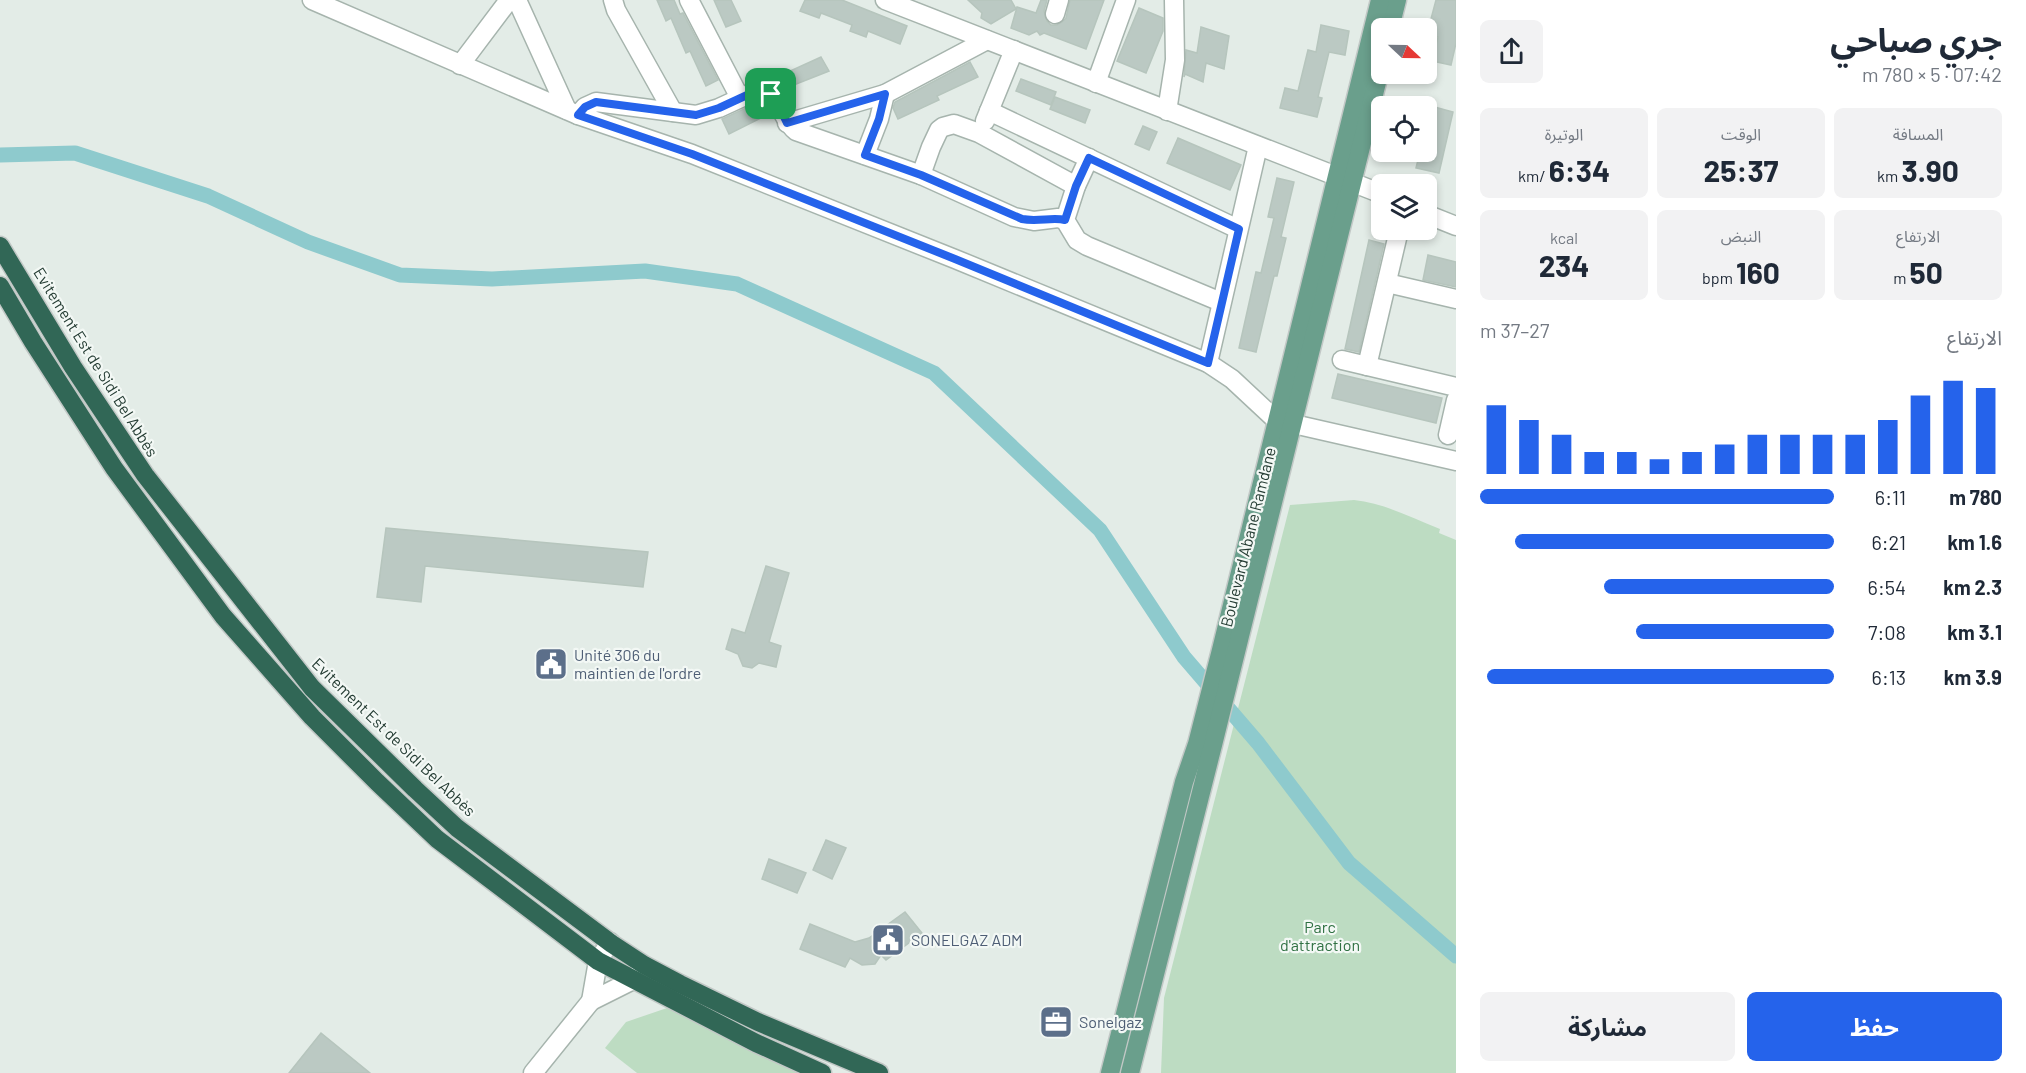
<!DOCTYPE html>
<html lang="ar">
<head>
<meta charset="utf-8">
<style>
  body { margin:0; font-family:Barlow,"Noto Sans Arabic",sans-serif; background:#f2f2f3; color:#1f2937; direction:rtl; height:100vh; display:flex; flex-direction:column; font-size:22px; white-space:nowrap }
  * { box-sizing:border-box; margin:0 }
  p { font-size:20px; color:#747a83 }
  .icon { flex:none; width:33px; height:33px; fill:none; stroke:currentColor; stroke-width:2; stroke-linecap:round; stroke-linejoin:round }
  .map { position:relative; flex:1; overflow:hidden; direction:ltr }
  .panel { display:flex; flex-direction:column; background:#fff; width:570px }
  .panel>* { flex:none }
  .needle { width:39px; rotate:112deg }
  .controls { position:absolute; left:1371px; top:18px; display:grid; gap:12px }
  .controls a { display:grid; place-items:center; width:66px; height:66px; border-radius:9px; background:#fff; box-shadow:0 3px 9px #0003; font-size:30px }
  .pin { position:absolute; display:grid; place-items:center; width:51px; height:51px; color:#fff; margin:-26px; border-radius:12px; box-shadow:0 3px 9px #0006 }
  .round { display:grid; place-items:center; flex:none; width:63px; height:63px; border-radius:9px; background:#f2f2f3 }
  .summary { display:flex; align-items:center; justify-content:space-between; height:102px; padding:0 24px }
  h1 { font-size:33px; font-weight:700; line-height:45px }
  .stats { display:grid; grid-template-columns:repeat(3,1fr); gap:9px; height:102px; padding:6px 24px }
  .stats div { display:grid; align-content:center; border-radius:9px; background:#f2f2f3; text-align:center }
  .stats b { font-size:30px; font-weight:700 }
  .stats small { font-size:16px; font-weight:400 }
  .stats p { font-size:16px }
  .chart { height:168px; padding:12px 24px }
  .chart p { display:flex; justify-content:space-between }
  .chart svg { width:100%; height:108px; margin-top:6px; stroke:#2563eb; stroke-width:6 }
  .cta { display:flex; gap:12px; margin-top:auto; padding:12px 24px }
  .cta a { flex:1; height:69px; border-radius:9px; background:#2563eb; color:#fff; font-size:24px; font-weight:700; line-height:69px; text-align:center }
  .cta a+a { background:#f2f2f3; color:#1f2937 }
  ul { padding:0 24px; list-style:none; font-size:20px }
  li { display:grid; grid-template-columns:96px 72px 1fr; align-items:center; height:45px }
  li i { height:15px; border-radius:8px; background:#2563eb }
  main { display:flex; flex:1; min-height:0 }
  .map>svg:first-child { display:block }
</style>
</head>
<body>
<main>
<section class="panel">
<div class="summary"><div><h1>جري صباحي</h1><p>07:42 · 5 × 780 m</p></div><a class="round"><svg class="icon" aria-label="share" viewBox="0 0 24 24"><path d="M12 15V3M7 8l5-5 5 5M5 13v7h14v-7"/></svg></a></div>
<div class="stats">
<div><p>المسافة</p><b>3.90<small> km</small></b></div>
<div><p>الوقت</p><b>25:37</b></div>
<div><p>الوتيرة</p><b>6:34<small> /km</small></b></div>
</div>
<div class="stats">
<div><p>الارتفاع</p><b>50<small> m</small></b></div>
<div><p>النبض</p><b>160<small> bpm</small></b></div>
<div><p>kcal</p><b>234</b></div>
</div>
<div class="chart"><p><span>الارتفاع</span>27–37 m</p>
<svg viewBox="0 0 160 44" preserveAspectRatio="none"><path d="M5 44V16M15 44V22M25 44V28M35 44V35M45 44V35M55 44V38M65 44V35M75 44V32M85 44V28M95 44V28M105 44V28M115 44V28M125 44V22M135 44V12M145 44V6M155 44V9"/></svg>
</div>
<ul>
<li><b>780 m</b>6:11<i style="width:100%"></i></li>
<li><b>1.6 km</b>6:21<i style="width:90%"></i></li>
<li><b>2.3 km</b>6:54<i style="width:65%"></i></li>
<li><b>3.1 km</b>7:08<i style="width:56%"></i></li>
<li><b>3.9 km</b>6:13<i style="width:98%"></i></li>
</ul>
<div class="cta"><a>حفظ</a><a>مشاركة</a></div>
</section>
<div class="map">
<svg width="1456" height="1073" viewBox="0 0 1456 1073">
  <rect width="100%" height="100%" fill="#e3ece7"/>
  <g fill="#bddcc2">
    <path d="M 1354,500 C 1384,503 1412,518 1440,529 L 1439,533 L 1456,540 L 1456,1073 L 1161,1073 L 1164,998 L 1290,505 Z"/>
    <polygon points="667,1008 824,1073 637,1073 605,1048 626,1022"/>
  </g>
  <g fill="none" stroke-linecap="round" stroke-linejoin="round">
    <polyline stroke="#8ecacd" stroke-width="15" points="0,155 75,153 208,196 308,242 400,275 492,279 645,271 737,284 934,373 1100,530 1184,657 1258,743 1349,863 1456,956"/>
  </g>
  <g fill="#bbc9c3" stroke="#b6c5bd" stroke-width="1.5">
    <polygon points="657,0 674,0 680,14 683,13 718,80 706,86 690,51 686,53 671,18 666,21"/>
    <polygon points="714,0 731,0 741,21 726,27"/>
    <polygon points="805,0 842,0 907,26 900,44 868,31 866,37 850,31 852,25 821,13 819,18 800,11"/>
    <polygon points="968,0 1011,0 1016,9 991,24 981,18 982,13"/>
    <polygon points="1041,0 1047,0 1044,11 1047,21 1051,25 1057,25 1062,22 1066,18 1070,0 1104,0 1086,49 1044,33 1040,35 1037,31 1029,35 1011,28 1017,7 1036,13"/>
    <polygon points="1436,0 1456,0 1456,43 1451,65 1432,61 1438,37 1427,34"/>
    <polygon points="1139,8 1163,18 1163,31 1146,73 1117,61"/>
    <polygon points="1321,25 1349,31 1345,55 1329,52 1318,97 1322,98 1317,117 1280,108 1285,88 1298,91 1308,50 1316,52"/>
    <polygon points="1201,27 1229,36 1224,69 1206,63 1203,82 1185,74 1184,77 1186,50 1197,53"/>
    <polygon points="821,57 829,71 786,88 779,76"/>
    <polygon points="970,62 978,77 937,96 939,100 898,119 893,108 895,102"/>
    <polygon points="1021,79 1056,92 1051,105 1016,91"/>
    <polygon points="1055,97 1090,110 1085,123 1050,109"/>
    <polygon points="759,102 765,106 769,114 729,134 722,119"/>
    <polygon points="1431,106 1453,112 1439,173 1416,168 1420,152 1426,152 1426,124"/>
    <polygon points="1143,126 1157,132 1149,150 1135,144"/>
    <polygon points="1178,138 1241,165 1230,190 1167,163"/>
    <polygon points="1277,178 1294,182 1281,237 1286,238 1277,276 1274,276 1256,352 1239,348 1256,272 1261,273 1274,218 1268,217"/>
    <polygon points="1369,240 1384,244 1359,352 1345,349"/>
    <polygon points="1428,255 1456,262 1456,287 1423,280"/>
    <polygon points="1338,374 1442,398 1436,423 1332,398"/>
    <polygon points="386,528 648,552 643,587 425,566 421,602 377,597"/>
    <polygon points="766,566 789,573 769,642 781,646 776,667 759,663 752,668 743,666 738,654 726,649 732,629 745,633"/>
    <polygon points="826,840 846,848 832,879 813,870"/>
    <polygon points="769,859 806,873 797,893 762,879"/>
    <polygon points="905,912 922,933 886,960 881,955 875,964 862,965 850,958 845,967 800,949 810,924 855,942 869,938"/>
    <polygon points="321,1033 370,1073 289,1073"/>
  </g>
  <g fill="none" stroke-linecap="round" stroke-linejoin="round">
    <g stroke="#a6b4ad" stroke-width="21">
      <g id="minor">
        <polyline points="312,0 578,115 692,154 955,259 1208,363 1232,379 1276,420 1456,461"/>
        <polyline points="517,0 567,110"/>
        <polyline points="613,0 616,10 673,112"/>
        <polyline points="689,0 740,98"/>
        <polyline points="885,0 1382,194"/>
        <polyline points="1055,14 1059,0"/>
        <polyline points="460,65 509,0"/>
        <polyline points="1096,83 1126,0"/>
        <polyline points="989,111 1238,229"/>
        <polyline points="1167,111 1175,60 1174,0"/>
        <path d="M 578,115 L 585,107 L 596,102 L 696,115 L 719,108 L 758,90 C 779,90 781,120 796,131 L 921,175 L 1014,217 L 1034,221 L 1058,218 L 1065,220"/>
        <polyline points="985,121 1014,50"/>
        <polyline points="787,123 885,94 987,40"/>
        <polyline points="865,155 879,119 885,94"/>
        <polyline points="1089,158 1076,186 1065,220 1077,240 1087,246 1221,302"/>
        <polyline points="921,175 931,147 939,130 943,127 954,124 979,133 1076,186"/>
        <polyline points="1426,214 1456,226"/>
        <polyline points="1387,283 1456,299"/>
        <polyline points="1342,360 1456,387"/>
        <polyline points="1208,363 1258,146"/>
        <polyline points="1367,366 1399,230"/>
        <polyline points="1448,435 1456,400"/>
        <polyline points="610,942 598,961 591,1001 633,980 643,968"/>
        <polyline points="533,1073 591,1001"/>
      </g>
    </g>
    <g stroke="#c2c8c6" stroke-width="21">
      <g id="major">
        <polyline points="1390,28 1397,0"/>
        <polyline points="1110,1073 1184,782 1197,744 1221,650 1380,0"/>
        <polyline points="1130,1073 1213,745 1382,62"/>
      </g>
    </g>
    <g stroke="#c2c8c6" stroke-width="21">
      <g id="highway">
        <polyline points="0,246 73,367 145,475 312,688 415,789 457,828 612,944 644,965 680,984 758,1022 879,1073"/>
        <polyline points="0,286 33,342 114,468 223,616 312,717 377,782 437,839 598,961 756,1043 822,1073"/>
      </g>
    </g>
    <use href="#minor" stroke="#fff" stroke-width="18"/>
    <use href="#major" stroke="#6a9f8c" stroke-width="18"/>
    <use href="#highway" stroke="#316756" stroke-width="18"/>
  </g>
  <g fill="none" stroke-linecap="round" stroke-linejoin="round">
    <g stroke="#fff" stroke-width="12">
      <path id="route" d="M 758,90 C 775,90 780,110 787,123 L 885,94 L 879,119 L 865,155 L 921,175 L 1022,219 C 1037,222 1053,217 1065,220 L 1076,186 L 1089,158 L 1239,229 L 1208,363 L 955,259 L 692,154 L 578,115 L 585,107 L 596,102 L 696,115 L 719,108 Z"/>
    </g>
    <use href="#route" stroke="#2563eb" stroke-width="8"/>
  </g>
  <defs>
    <g id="civic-square" transform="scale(1.725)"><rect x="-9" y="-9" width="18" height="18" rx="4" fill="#5c6f8a" stroke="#f3f8f5"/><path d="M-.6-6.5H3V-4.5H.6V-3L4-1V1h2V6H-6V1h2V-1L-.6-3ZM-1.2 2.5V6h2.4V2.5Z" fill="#fff"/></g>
    <g id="office-square" transform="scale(1.725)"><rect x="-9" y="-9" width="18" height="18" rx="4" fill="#5c6f8a" stroke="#f3f8f5"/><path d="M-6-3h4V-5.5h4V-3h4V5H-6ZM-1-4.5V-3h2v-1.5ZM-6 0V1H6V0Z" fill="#fff"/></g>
  </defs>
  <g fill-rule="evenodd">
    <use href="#civic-square" x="551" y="664"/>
    <use href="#civic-square" x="888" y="940"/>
    <use href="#office-square" x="1056" y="1022"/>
  </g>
  <g text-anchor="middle" stroke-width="4.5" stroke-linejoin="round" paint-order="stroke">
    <g font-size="16" fill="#243c33" stroke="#f3f8f5">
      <text transform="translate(96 362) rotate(58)" y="6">Evitement Est de Sidi Bel Abbès</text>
      <text transform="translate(1248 537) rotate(-76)" y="6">Boulevard Abane Ramdane</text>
      <text transform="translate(394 737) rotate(44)" y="6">Evitement Est de Sidi Bel Abbès</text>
    </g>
    <g font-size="16" fill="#4e5e75" stroke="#f3f8f5" text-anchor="start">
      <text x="574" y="661">Unité 306 du<tspan x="574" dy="18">maintien de l'ordre</tspan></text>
      <text x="911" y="946">SONELGAZ ADM</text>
      <text x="1079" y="1028">Sonelgaz</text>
    </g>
    <g font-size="16" fill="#307143" stroke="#f3f8f5">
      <text x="1320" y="933">Parc<tspan x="1320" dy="18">d'attraction</tspan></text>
    </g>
  </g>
</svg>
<div class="controls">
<a><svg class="needle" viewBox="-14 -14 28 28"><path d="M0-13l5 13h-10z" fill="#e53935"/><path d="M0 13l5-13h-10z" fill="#747a83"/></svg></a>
<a><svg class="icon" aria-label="locate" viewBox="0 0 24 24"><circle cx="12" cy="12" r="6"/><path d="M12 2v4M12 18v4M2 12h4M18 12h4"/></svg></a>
<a><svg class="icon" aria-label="layers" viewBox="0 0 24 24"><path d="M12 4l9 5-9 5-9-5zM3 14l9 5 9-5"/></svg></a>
</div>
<div class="pin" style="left:771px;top:94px;background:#1e9e55"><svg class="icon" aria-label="arrive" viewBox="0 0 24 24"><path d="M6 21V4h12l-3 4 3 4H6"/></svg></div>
</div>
</main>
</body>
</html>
